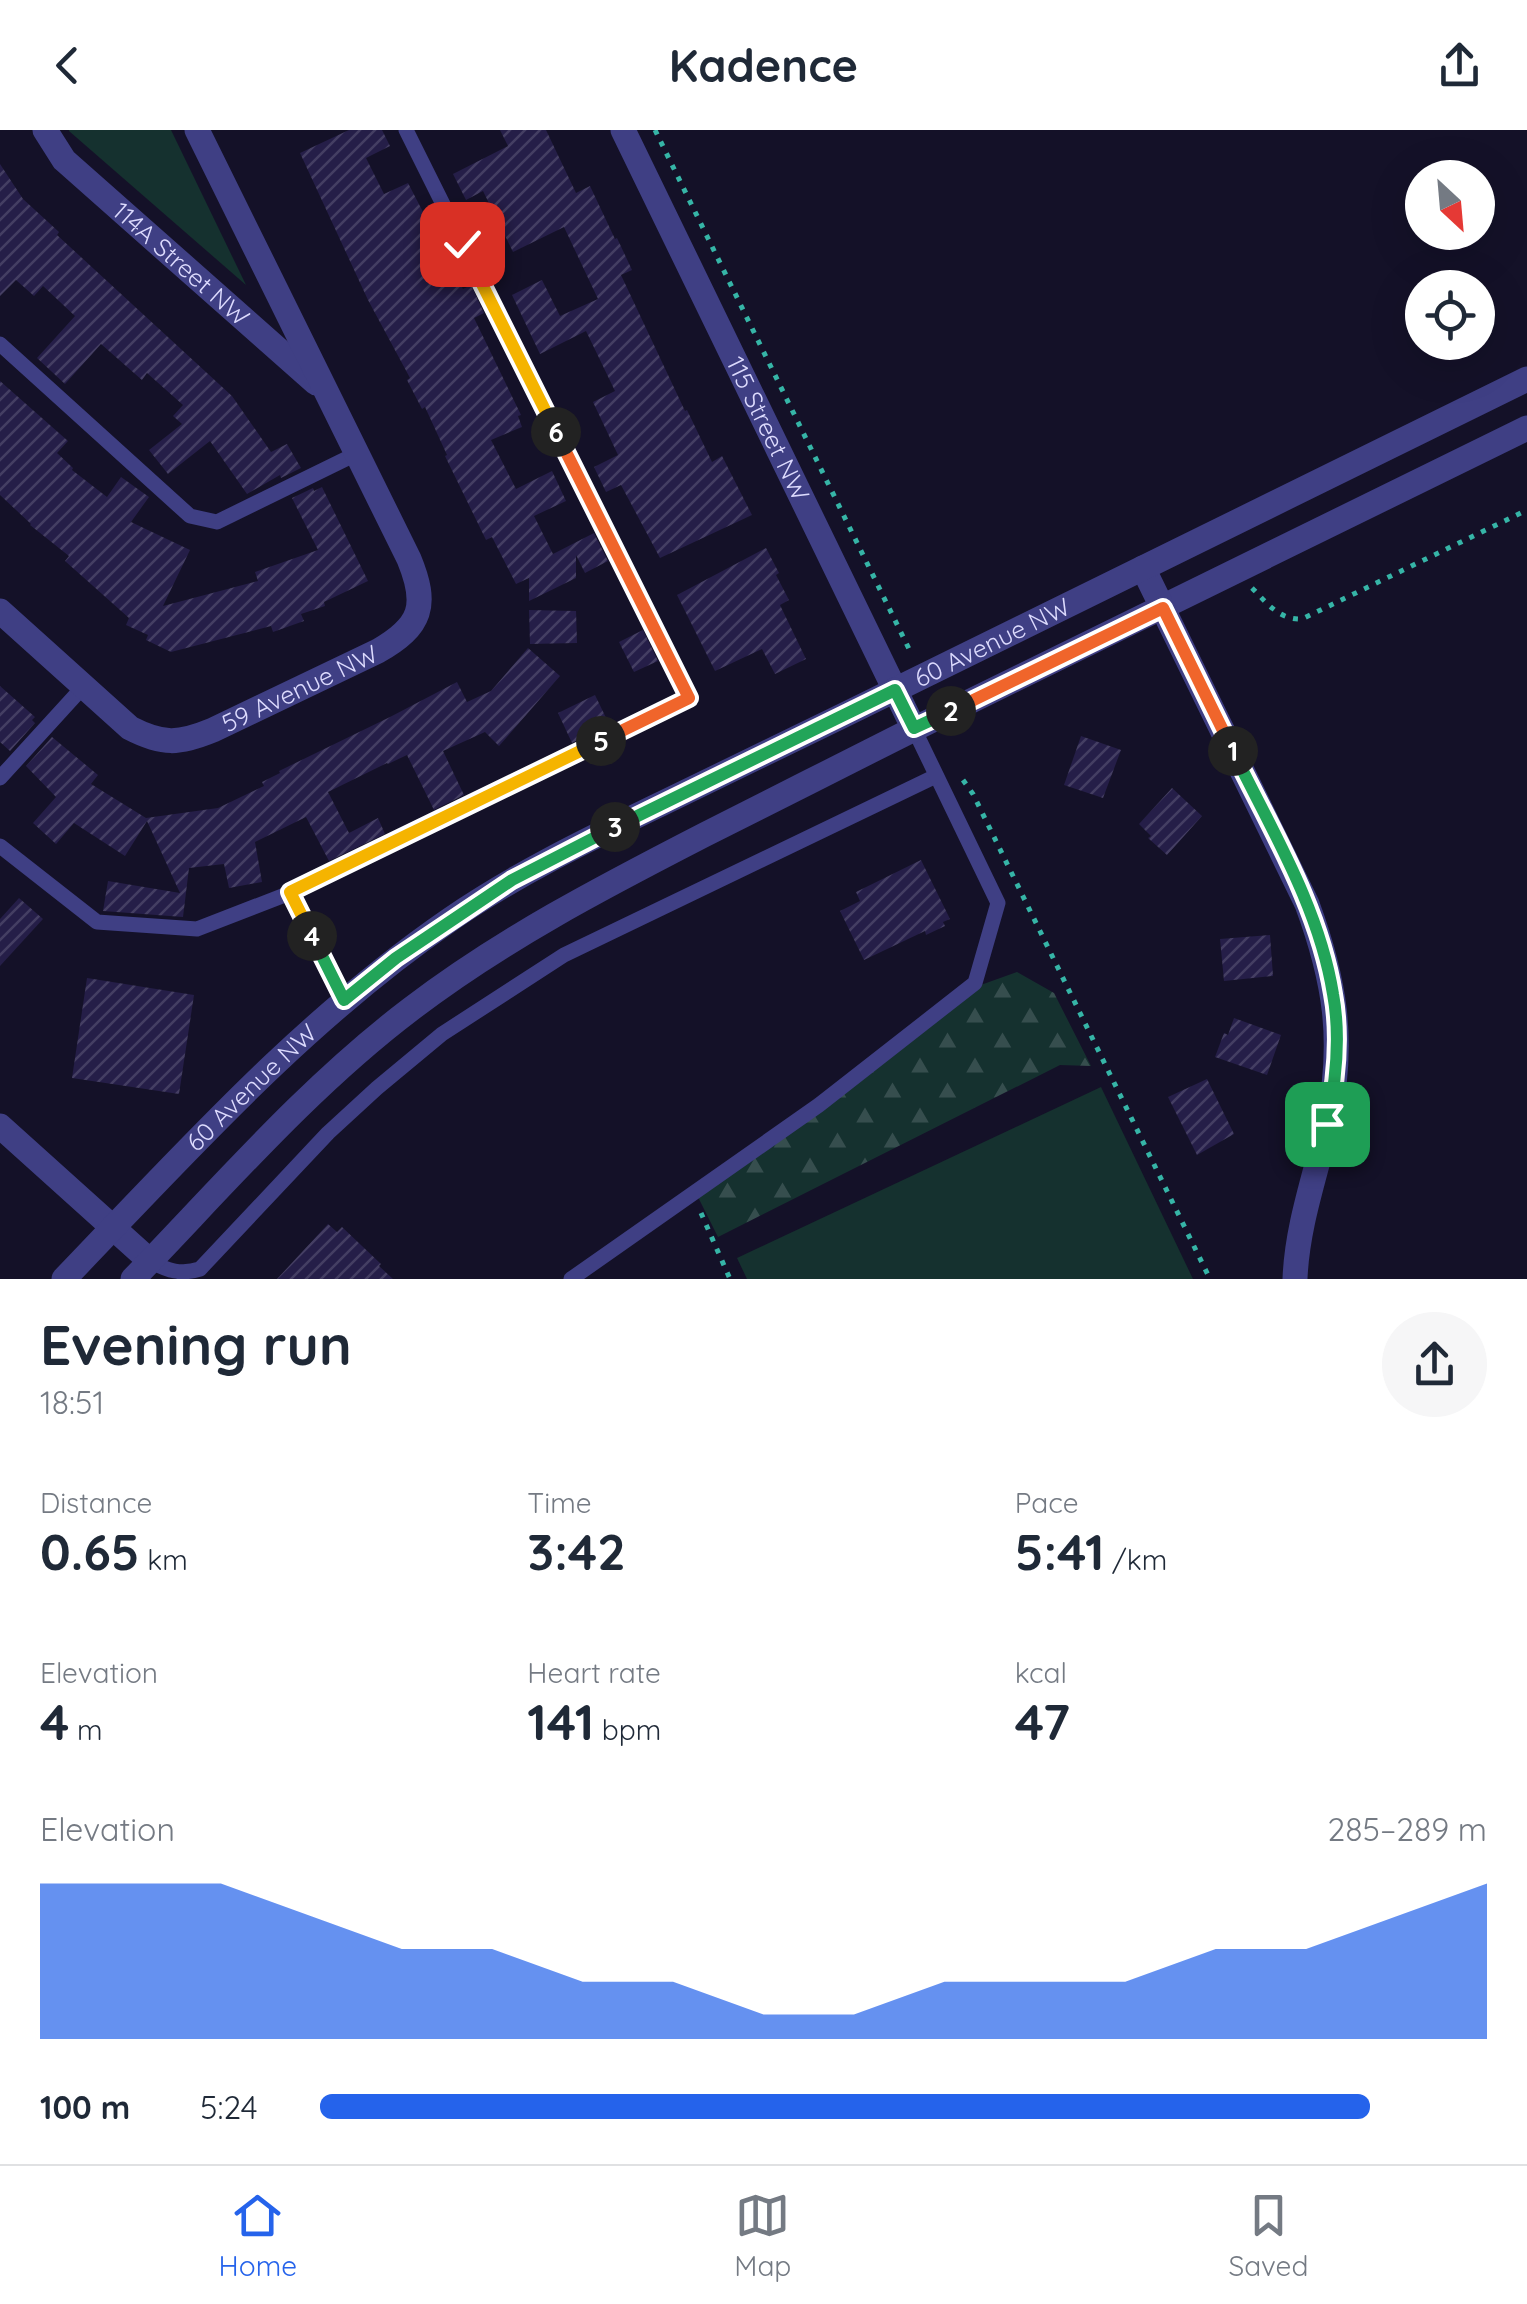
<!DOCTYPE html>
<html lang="en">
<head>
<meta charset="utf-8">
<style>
  body { margin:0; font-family:Quicksand,sans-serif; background:#f6f6f7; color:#1f2937; height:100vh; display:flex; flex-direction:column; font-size:38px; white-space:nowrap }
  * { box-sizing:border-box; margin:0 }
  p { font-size:32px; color:#747a83 }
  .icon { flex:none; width:55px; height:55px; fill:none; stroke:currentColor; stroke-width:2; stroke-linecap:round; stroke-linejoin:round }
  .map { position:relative; height:1149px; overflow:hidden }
  .side { display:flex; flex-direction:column; background:#fff; flex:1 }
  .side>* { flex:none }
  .needle { width:65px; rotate:154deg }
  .tools { position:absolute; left:1405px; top:30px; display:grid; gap:20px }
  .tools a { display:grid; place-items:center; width:90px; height:90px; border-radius:50%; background:#fff; box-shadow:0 10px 40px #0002; font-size:50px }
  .pin { position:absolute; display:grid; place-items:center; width:85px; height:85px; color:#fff; margin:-42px; border-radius:20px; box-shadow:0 5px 15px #0006 }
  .km { position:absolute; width:50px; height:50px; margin:-25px; border-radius:50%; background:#222; color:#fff; font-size:28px; line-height:50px; text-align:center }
  .round { display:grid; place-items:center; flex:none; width:105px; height:105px; border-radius:52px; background:#f6f6f7 }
  .head { display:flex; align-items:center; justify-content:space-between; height:170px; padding:0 40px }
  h1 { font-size:55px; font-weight:700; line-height:75px }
  .figures { display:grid; grid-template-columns:repeat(3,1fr); gap:15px; height:170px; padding:10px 40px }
  .figures div { display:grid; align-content:center }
  .figures b { font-size:50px; font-weight:700 }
  .figures small { font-size:28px; font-weight:400 }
  .figures p { font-size:28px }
  .chart { height:280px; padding:20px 40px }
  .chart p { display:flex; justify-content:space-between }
  .chart svg { width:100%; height:180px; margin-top:10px; fill:#2563eb; opacity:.7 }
  ul { padding:0 40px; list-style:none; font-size:32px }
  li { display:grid; grid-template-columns:160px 120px 1fr; align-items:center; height:75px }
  li i { height:25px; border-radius:12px; background:#2563eb }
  header { display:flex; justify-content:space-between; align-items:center; height:130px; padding:0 40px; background:#fff; font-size:45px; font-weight:700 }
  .tabs { display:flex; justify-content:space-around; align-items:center; height:140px; border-top:2px solid #e0e1e3; background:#fff; font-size:28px; color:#747a83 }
  .tabs a { display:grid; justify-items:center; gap:5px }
  .tabs .on { color:#2563eb }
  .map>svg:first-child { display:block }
</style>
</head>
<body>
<header><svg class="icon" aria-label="back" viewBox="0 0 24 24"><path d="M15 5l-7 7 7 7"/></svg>Kadence<svg class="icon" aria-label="share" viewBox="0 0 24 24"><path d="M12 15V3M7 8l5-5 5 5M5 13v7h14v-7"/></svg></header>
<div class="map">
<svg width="1527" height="1149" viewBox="0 0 1527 1149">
  <defs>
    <pattern id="forest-firs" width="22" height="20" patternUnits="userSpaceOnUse" patternTransform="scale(2.5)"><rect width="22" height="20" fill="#15312f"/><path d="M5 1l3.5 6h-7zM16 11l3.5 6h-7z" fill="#364e4e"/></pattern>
    <pattern id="building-hatch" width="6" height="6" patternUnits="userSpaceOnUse" patternTransform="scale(2.5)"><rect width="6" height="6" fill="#251e48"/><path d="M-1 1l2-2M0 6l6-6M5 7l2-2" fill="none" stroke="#443e63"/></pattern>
  </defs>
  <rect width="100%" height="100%" fill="#141128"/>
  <g fill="#15312f">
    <polygon points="69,0 171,0 246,155 69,1"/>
    <polygon points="1101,957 1193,1149 747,1149 737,1128"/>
  </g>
  <polygon fill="url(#forest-firs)" points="1017,842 1054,863 1091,936 1060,935 718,1107 698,1067 978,856"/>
  <g fill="url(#building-hatch)">
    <polygon points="349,0 382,0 390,16 366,28 384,64 408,53 463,159 471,155 484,183 474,188 521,285 518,286 522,297 491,310 516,359 552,341 566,371 534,386 553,424 594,403 608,431 585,443 576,425 576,448 529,471 529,448 516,454 492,407 486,410 445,326 447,325 425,277 422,279 407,250 410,248 368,170 300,23"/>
    <polygon points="500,0 546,0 576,63 590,56 615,109 617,108 632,140 621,145 685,281 687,280 712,332 722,326 752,385 660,428 621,355 606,362 594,337 618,325 593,272 615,261 586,201 540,224 512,165 542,150 560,186 598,169 564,97 513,122 483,61 466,70 453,44 508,16"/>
    <polygon points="0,34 23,69 59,102 57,105 232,266 271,322 287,314 301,338 281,348 280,345 247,364 210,311 168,344 149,320 182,294 173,286 183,275 147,243 142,250 101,214 65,254 37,228 75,186 43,156 34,166 16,150 0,166"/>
    <polygon points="0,251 68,311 57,323 73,338 72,340 107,367 121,347 149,367 131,392 190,420 163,476 258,451 255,442 318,420 292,368 313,358 314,361 322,357 368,451 324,472 325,476 301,484 304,491 273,502 271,496 171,522 146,510 148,505 126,495 129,488 65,431 69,426 30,395 31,394 0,365"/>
    <polygon points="766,418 779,443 776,445 789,470 780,475 806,529 775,544 762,519 715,541 677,465"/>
    <polygon points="529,480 576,481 577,513 530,514"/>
    <polygon points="643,500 658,531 634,542 619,512"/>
    <polygon points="528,518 560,546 499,616 485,602 443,621 464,665 434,680 407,625 388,634 387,633 328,662 349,703 378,688 385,704 329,731 306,687 255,712 262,752 229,758 224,734 189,738 183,787 103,781 108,751 180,763 147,691 125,726 74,693 56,714 33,693 56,667 26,636 52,607 98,645 91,654 146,688 218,678 264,656 262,652 280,643 279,641 390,587 457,552 467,572 491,561"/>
    <polygon points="0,556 35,587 32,590 35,593 10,621 0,612"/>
    <polygon points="595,565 609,594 572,613 558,583"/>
    <polygon points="1081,606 1121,620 1103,668 1064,655"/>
    <polygon points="1172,658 1202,686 1167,725 1148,708 1151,706 1139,694"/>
    <polygon points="921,730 950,789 943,792 945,796 926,805 925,801 864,830 840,781 860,771 856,762"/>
    <polygon points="19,768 43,789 0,836 0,789"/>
    <polygon points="1270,805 1273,846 1224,851 1220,809"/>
    <polygon points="87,848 194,865 179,964 72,948"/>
    <polygon points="1234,888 1281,905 1267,945 1215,927 1224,903 1228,905"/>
    <polygon points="1207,949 1234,1004 1197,1025 1168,967"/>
    <polygon points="328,1094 337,1102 342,1097 381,1134 379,1136 393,1149 277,1149"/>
  </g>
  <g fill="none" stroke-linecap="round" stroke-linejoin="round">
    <g stroke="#36b5a7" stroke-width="5" stroke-dasharray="5 8" stroke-linecap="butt">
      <polyline points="655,0 912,525"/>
      <path d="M 1252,458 C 1267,473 1279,490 1302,489 L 1527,380"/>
      <polyline points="963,650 973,664 1210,1149"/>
      <polyline points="701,1083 730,1149"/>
    </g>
    <g stroke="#3f3f84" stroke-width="15">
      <polyline points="0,214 190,386 217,392 358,323"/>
      <polyline points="0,648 83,557"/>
      <polyline points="0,716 97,792 197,799 290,763 689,568 406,0"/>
      <polyline points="290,763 344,870"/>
      <path d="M 150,1131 C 168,1141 181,1145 200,1139 L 328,1003 L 377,958 L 442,904 L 564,825 L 936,646"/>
      <polyline points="571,1149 819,975 975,853 998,773 914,599"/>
    </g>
    <g stroke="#3f3f84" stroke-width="25">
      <path id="s1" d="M 45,0 L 64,30 L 316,253"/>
      <path id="s2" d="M 623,0 L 914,599 L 1527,298"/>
      <path d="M 1143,438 L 1307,774 C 1335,850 1345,911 1328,992 C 1316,1044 1297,1095 1295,1149"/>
      <path id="s3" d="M 0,481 L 130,598 C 163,615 179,614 213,600 L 378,521 C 422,496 428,475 409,429 L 197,0"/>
      <path id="s4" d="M 895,560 L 1527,249"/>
    </g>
    <g stroke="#3f3f84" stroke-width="25">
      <polyline points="0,996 150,1131"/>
      <path id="s5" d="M 64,1149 C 187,1021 304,890 451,789 C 518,743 591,708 663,673 C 741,635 818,598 895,560"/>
      <path d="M 133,1149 C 223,1056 308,957 411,879 C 501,810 603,757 704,705 C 774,670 844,634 914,599"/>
    </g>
  </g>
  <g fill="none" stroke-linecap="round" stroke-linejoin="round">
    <g stroke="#fff" stroke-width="20">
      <path id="split-1" d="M 1233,621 C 1271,699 1319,777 1333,864 C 1341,907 1336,952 1327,994"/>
    </g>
    <g stroke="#fff" stroke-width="20">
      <polyline id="split-2" points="951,581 1163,478 1233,621"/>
    </g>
    <g stroke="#fff" stroke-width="20">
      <polyline id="split-3" points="615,697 895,560 914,598 951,581"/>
    </g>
    <g stroke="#fff" stroke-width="20">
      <polyline id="split-4" points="312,806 344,870 396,828 512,750 615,697"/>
    </g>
    <g stroke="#fff" stroke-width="20">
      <polyline id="split-5" points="312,806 290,762 601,611"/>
    </g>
    <g stroke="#fff" stroke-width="20">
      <polyline id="split-6" points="556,302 689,568 601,611"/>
    </g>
    <g stroke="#fff" stroke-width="20">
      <polyline id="split-7" points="462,114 556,302"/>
    </g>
    <use href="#split-1" stroke="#22a559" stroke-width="12"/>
    <use href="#split-2" stroke="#f0652b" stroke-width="12"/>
    <use href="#split-3" stroke="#22a559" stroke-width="12"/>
    <use href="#split-4" stroke="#22a559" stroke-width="12"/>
    <use href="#split-5" stroke="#f5b400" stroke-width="12"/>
    <use href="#split-6" stroke="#f0652b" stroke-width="12"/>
    <use href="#split-7" stroke="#f5b400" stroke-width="12"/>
  </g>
  <g text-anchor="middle" stroke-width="9" stroke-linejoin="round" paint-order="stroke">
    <g font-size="25" fill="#dcdafd" stroke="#141128">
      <text dy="9" stroke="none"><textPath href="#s1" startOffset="192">114A Street NW</textPath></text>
      <text dy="9" stroke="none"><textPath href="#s2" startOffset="332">115 Street NW</textPath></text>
      <text dy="9" stroke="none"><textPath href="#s4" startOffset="108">60 Avenue NW</textPath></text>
      <text dy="9" stroke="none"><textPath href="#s3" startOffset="358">59 Avenue NW</textPath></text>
      <text dy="9" stroke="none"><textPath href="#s5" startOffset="268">60 Avenue NW</textPath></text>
    </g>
  </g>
</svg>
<div class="tools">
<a><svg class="needle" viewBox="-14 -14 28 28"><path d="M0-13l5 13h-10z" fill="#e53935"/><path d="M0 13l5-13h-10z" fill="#747a83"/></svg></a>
<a><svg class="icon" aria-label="locate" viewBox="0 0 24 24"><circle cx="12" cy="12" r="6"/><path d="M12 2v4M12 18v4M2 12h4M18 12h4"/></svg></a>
</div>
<div class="pin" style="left:1327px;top:994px;background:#1e9e55"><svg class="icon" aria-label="arrive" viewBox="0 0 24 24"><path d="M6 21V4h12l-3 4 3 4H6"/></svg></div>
<div class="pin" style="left:462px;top:114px;background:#d93025"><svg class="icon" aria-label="check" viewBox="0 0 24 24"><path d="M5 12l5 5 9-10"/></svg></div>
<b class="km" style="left:1233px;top:621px">1</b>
<b class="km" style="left:951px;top:581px">2</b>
<b class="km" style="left:615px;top:697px">3</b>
<b class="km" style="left:312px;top:806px">4</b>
<b class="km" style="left:601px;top:611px">5</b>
<b class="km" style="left:556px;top:302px">6</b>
</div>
<section class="side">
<div class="head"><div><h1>Evening run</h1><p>18:51</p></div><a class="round"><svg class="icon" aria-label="share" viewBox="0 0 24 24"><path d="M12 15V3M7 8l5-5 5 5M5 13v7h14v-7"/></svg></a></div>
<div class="figures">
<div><p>Distance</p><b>0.65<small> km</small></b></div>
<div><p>Time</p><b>3:42</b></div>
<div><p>Pace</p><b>5:41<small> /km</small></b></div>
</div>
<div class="figures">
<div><p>Elevation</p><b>4<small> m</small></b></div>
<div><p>Heart rate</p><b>141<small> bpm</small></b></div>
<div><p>kcal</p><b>47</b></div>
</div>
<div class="chart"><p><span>Elevation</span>285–289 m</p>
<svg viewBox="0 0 160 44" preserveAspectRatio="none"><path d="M0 44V6L10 6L20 6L30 14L40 22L50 22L60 30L70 30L80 38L90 38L100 30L110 30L120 30L130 22L140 22L150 14L160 6V44z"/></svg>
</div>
<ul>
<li><b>100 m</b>5:24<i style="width:90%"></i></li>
</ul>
</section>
<nav class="tabs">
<a class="on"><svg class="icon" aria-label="home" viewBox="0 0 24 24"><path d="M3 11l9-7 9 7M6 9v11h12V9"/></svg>Home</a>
<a><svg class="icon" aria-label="map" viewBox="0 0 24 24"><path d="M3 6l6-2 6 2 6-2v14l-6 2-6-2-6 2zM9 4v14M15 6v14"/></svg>Map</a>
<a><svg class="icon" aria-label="saved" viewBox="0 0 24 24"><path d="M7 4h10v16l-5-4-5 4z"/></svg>Saved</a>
</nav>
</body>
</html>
